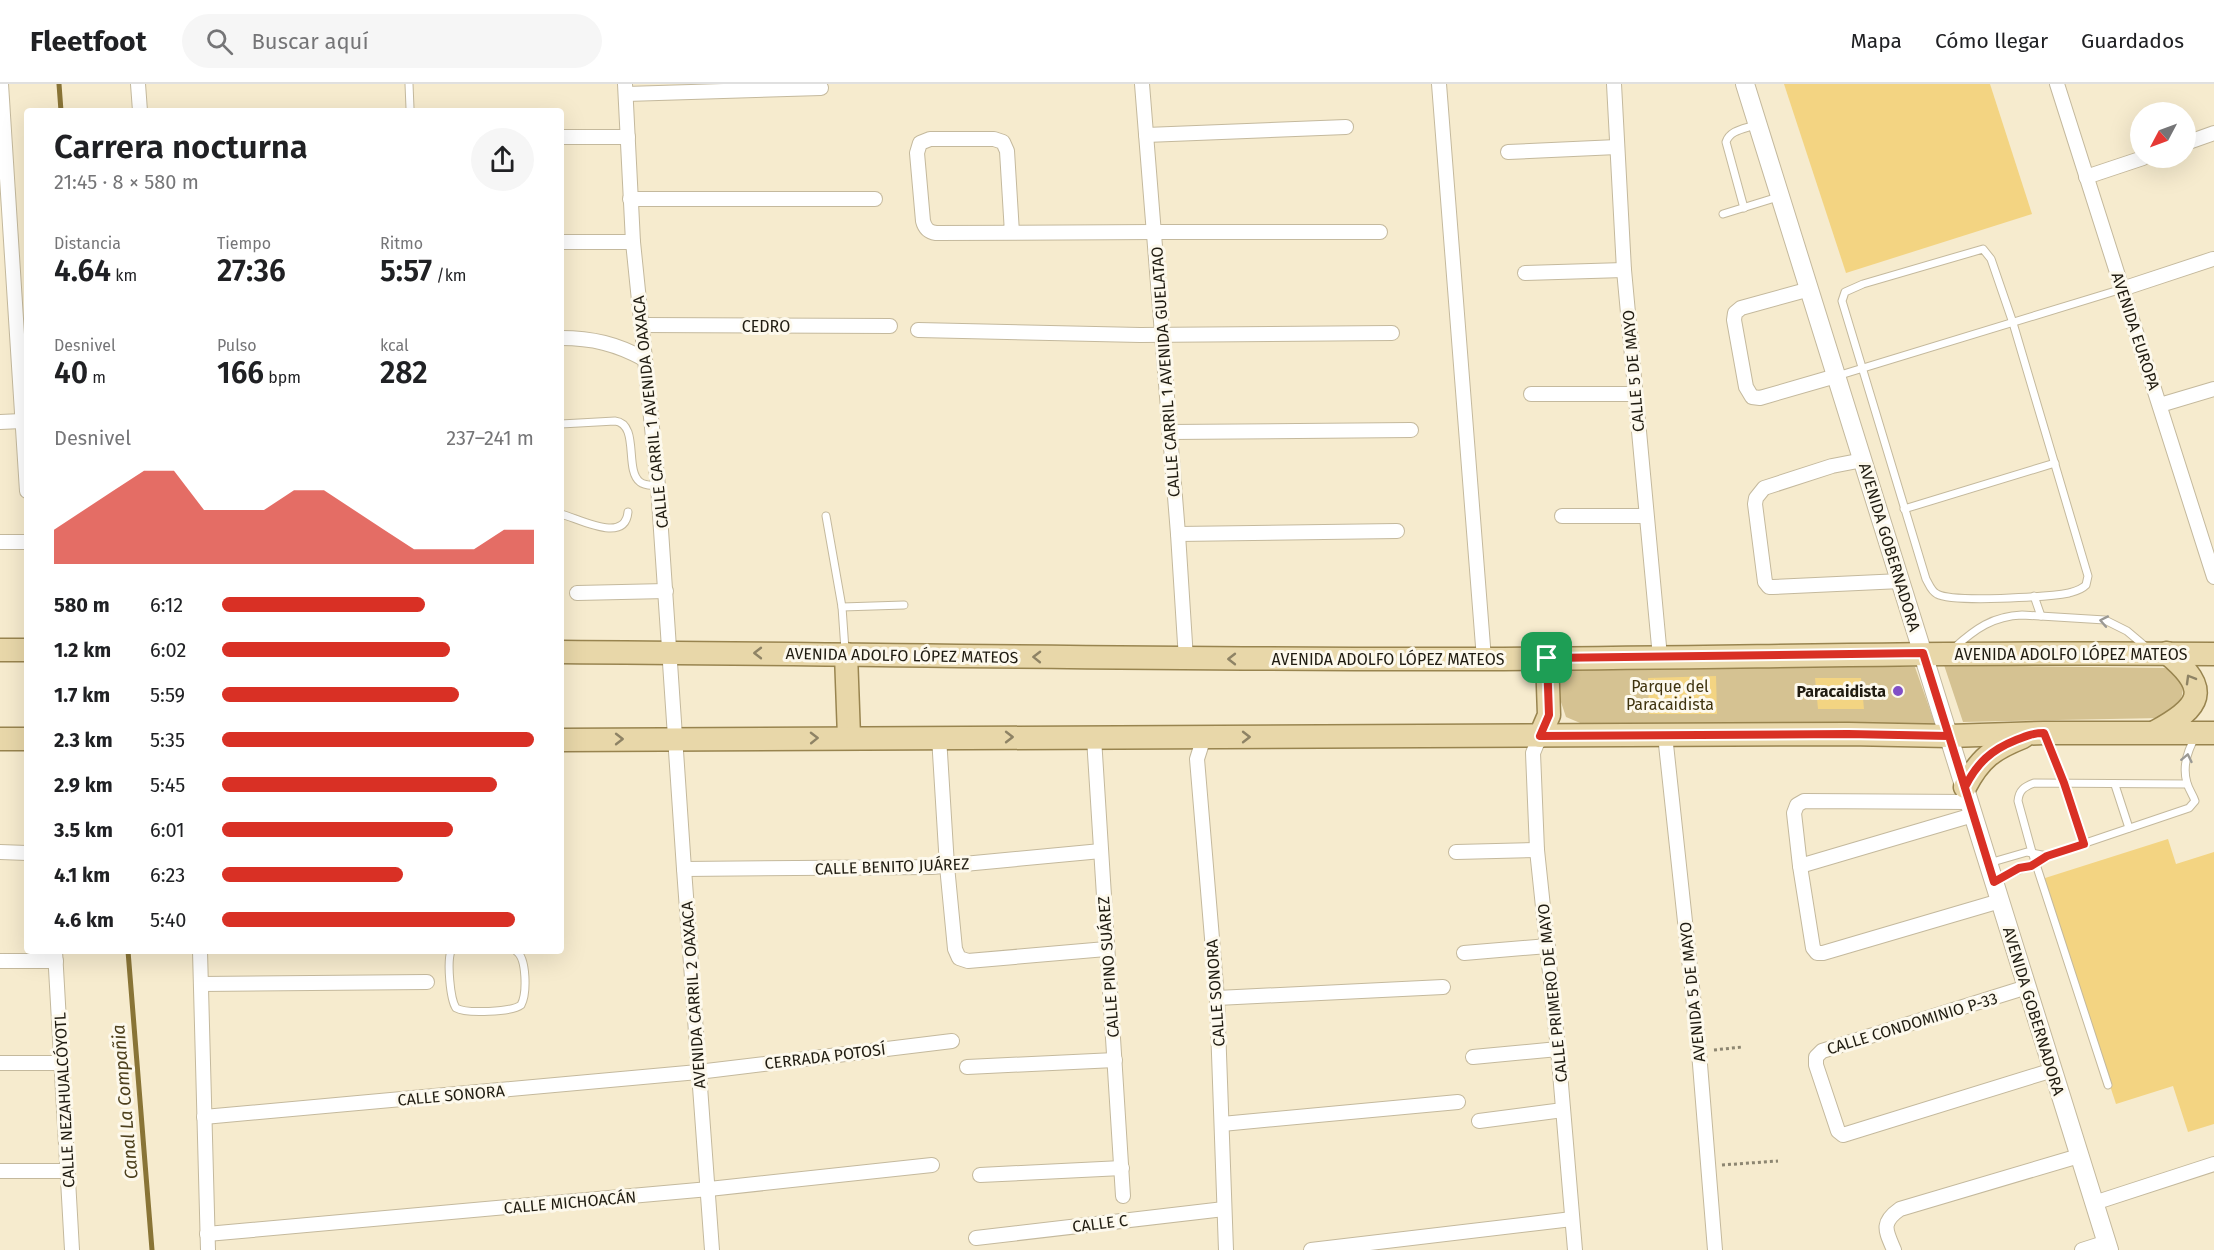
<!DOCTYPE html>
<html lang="es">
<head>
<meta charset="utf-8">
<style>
  body { margin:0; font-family:"Fira Sans",sans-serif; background:#f6f6f6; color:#202124; height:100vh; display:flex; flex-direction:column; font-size:22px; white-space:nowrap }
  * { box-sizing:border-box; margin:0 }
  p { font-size:20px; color:#757577 }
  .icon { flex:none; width:33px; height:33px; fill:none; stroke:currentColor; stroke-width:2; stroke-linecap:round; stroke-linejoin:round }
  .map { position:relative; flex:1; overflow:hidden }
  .sheet { position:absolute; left:24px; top:24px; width:540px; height:846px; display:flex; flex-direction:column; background:#fff; border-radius:6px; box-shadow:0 6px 24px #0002 }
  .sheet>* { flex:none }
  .needle { width:39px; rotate:229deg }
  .controls { position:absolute; left:2130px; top:18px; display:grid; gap:12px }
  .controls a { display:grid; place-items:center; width:66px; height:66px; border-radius:50%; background:#fff; box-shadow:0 6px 24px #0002; font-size:30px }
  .pin { position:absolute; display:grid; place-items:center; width:51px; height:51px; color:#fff; margin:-26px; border-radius:12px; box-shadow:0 3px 9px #0006 }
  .round { display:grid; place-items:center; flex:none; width:63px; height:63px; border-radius:32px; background:#f6f6f6 }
  .overview { display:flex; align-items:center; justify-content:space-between; height:102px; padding:0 30px }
  h1 { font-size:33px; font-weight:600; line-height:45px }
  .figures { display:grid; grid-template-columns:repeat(3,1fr); gap:9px; height:102px; padding:6px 30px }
  .figures div { display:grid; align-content:center }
  .figures b { font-size:30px; font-weight:600 }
  .figures small { font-size:16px; font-weight:400 }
  .figures p { font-size:16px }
  .chart { height:168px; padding:12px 30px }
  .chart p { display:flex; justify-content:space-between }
  .chart svg { width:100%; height:108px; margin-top:6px; fill:#d93025; opacity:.7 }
  ul { padding:0 30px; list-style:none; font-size:20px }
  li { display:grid; grid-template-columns:96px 72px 1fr; align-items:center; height:45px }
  li i { height:15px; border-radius:8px; background:#d93025 }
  header { display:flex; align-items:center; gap:36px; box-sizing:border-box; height:84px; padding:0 30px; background:#fff; border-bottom:2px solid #e0e0e0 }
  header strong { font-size:28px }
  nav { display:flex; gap:33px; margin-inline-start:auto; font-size:21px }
  .search { width:420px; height:54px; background:#f6f6f6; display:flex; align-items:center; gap:15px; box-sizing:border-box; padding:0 21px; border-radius:33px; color:#757577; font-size:22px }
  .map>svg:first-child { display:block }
</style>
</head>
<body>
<header>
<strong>Fleetfoot</strong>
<div class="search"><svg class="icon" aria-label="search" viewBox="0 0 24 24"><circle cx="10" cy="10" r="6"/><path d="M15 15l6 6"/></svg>Buscar aquí</div>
<nav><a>Mapa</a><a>Cómo llegar</a><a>Guardados</a></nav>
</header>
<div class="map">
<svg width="2214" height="1166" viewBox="0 0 2214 1166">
  <rect width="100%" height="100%" fill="#f6ebce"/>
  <g fill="#d5c292">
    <polygon points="1592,578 1915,583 1935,640 1585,641 1566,633 1557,606 1565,585"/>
    <polygon points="1944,581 2165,584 2185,595 2181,616 2161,634 1963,638"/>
  </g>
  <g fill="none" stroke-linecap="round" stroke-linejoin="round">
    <g stroke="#897436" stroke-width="5">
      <polyline points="59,0 61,27"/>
      <polyline points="128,867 152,1166"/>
    </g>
  </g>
  <g fill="#f3d482">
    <polygon points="1784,0 1990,0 2032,130 1846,189"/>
    <polygon points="1716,592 1717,630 1649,630 1648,594"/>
    <polygon points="1815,594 1861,594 1864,625 1818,625"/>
    <polygon points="2168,755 2176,780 2214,768 2214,1040 2188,1048 2173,1002 2116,1020 2042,795"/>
  </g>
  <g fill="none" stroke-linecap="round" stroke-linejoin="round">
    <g stroke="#c4b99d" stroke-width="9">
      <g id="service">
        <polyline points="409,0 410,24"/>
        <path d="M 1744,124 L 1726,58 C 1730,46 1744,45 1755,41"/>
        <polyline points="1723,130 1778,113"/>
        <path d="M 1983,165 L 1991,175 L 2013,239 L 2088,492 L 2086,501 C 2081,506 2076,507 2069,509 C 2048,513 1953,519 1937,510 C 1931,507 1929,500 1926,495 L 1842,217 L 1845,208 L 1863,200 Z"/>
        <polyline points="1837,292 2122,205"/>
        <path d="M 561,340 L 615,337 C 640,340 624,386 640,398 C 645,402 652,401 658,402"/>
        <polyline points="1904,425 2055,379"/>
        <path d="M 561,430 C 580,435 625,460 628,428"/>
        <polyline points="826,432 842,523 845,566"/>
        <polyline points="2034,512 2041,532"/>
        <polyline points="842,523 904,521"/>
        <path d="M 1954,564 C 1975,545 1993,532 2022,531 L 2105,536 L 2127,547 L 2146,563"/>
        <polyline points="2046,654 2064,699 2084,760"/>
        <polyline points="2115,701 2129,744"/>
        <polyline points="1989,779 2027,768 2047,772"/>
        <path d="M 1996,797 C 2013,787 2031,783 2047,772 L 2189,724 L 2195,717 C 2193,711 2189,706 2187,699 C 2182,682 2187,667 2196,652"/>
        <path d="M 451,867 C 447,878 450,915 456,924 C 466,930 512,928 521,921 C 527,910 527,874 516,867"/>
        <path d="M 2108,1001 L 2032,768 L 2018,717 C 2019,706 2024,703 2034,699 L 2187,700"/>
      </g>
    </g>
    <g stroke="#c4b99d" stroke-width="16">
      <g id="minor">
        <polyline points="1,0 27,407"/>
        <polyline points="138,0 140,27"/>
        <polyline points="625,0 633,158 658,402 684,785 712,1166"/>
        <polyline points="1142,0 1178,450 1186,575"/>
        <polyline points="1439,0 1484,575"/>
        <polyline points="1614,0 1624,186 1660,573"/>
        <polyline points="2057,0 2214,493"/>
        <polyline points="626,10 821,4"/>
        <polyline points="1146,51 1346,43"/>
        <polyline points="561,53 628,53"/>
        <polyline points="2186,59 2214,49"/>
        <polyline points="1508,68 1617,63"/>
        <polyline points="2086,93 2143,74"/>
        <polyline points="630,115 875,115"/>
        <path d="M 1012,149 L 1007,67 L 1003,58 L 994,55 L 930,55 L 920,59 L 917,69 L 923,137 C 925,145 929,148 936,149 C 1009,149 1082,149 1155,148 L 1380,148"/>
        <polyline points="561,158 633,158"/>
        <polyline points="1525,189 1624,186"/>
        <polyline points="1810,205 1741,224 1735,229 1734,236 1746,303 1752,313 1760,314 1836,292"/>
        <polyline points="2122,205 2213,175"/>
        <polyline points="642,241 890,242"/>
        <polyline points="918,246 1140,251 1392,249"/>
        <path d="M 561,254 C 592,254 617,260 644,275"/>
        <polyline points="1531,310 1636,310"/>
        <polyline points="2160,321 2214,305"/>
        <polyline points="0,338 22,337"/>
        <polyline points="1169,348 1411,346"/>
        <polyline points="1863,376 1832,382 1764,404 1756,414 1755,420 1765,498 1769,503 1773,503 1901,497"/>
        <polyline points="1562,432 1646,432"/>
        <polyline points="1178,450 1397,447"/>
        <polyline points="0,458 27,458"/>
        <polyline points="577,509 666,507"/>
        <polyline points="1665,651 1699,968 1715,1166"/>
        <polyline points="1540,652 1533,669 1537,766 1558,965 1575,1166"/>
        <polyline points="939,653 947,782 955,865 959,874 968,877 1106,865"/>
        <polyline points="1204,653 1197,675 1217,914 1226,1166"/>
        <polyline points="1094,654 1123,1112"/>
        <polyline points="1969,718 1804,717 1797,721 1794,729 1800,782 1813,864 1817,869 1823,869 2000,817"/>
        <polyline points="0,768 27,769"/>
        <polyline points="1456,768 1537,766"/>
        <polyline points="1800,782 1973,731"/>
        <polyline points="684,785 932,783 1101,767"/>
        <polyline points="55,867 72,1166"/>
        <polyline points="200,867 208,1166"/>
        <polyline points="1464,869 1548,862"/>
        <polyline points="0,877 56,877"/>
        <polyline points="201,900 427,898"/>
        <polyline points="2027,903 1822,967 1816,973 1816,981 1838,1047 1843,1051 2053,986"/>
        <polyline points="1217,914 1443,903"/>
        <polyline points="1473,973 1558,965"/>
        <polyline points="0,979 62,979"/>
        <polyline points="967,983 1115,976"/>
        <polyline points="204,1033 698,988 952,957"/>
        <polyline points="1479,1037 1563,1026"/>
        <polyline points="1222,1040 1458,1018"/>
        <polyline points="0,1087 68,1087"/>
        <polyline points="980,1091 1122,1084"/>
        <polyline points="2094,1119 2214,1080"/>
        <polyline points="207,1150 709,1105 932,1081"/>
        <polyline points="976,1154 1224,1125"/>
        <polyline points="1311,1166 1572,1135"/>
        <path d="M 1894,1166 C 1886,1147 1880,1139 1900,1125 L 2079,1072"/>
        <polyline points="2082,1166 2107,1158"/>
      </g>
    </g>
    <g stroke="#c4b99d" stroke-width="20">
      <polyline id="tertiary" points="1745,0 2109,1166"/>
    </g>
    <g stroke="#98844f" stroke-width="25">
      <g id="primary">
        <polyline points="0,566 27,566"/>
        <path d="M 561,568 C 868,570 1176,576 1483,575 C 1727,574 1970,567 2214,570"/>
        <polyline points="846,570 849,653"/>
        <path d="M 2155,648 C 2201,623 2212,606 2167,569"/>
        <polyline points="1540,652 1549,631 1547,574"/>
        <polyline points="0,655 27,655"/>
        <polyline points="561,656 1848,650 1949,652 2044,649 2214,649"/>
        <path d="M 1965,703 C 1980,674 1993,665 2023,653"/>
      </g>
    </g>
    <g stroke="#8d8671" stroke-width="3" stroke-dasharray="3 3" stroke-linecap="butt">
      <polyline points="1714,966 1742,963"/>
      <polyline points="1722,1081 1778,1077"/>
    </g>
    <use href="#service" stroke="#fff" stroke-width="7"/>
    <use href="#minor" stroke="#fff" stroke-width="14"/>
    <use href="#tertiary" stroke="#fff" stroke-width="18"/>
    <use href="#primary" stroke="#e8d7a9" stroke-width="22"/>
  </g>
  <defs><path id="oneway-chevron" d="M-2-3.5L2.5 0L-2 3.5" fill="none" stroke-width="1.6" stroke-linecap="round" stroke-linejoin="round" transform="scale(1.5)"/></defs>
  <g stroke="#9b9994">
    <use href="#oneway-chevron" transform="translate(2104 537) rotate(-169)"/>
    <use href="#oneway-chevron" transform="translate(2187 674) rotate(-78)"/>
  </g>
  <g stroke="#8e8365">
    <use href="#oneway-chevron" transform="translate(758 569) rotate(-180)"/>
    <use href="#oneway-chevron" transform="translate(1037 573) rotate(-179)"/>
    <use href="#oneway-chevron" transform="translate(1232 575) rotate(180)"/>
    <use href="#oneway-chevron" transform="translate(2190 595) rotate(-120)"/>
    <use href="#oneway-chevron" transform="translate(1009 653)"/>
    <use href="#oneway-chevron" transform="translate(1246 653)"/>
    <use href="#oneway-chevron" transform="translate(814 654) rotate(-1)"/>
    <use href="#oneway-chevron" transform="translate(619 655)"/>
  </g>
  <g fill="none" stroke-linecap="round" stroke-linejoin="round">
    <g stroke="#fff" stroke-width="12">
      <path id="route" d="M 1547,574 L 1549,631 L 1540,652 L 1848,650 L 1949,652 L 1994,798 L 2019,784 L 2031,782 L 2047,772 L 2084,760 L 2064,699 L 2044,649 C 2033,649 2026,652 2016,656 C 1991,666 1977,679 1965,703 L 1923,569 L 1547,574"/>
    </g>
    <use href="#route" stroke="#d93025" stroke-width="8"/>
  </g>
  <circle fill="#814fc7" stroke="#fdf9ed" stroke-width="2" cx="1898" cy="607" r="6"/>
  <g text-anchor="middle" stroke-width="6" stroke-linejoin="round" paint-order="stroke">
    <g font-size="16" fill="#201c11" stroke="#fdf9ed">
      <text x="766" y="248">CEDRO</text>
      <text transform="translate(2136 247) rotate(72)" y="6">AVENIDA EUROPA</text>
      <text transform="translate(1633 287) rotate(-95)" y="6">CALLE 5 DE MAYO</text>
      <text transform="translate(1165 288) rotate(-94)" y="6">CALLE CARRIL 1 AVENIDA GUELATAO</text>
      <text transform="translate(650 328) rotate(-96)" y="6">CALLE CARRIL 1 AVENIDA OAXACA</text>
      <text transform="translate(1890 463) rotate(73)" y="6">AVENIDA GOBERNADORA</text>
      <text x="2071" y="576">AVENIDA ADOLFO LÓPEZ MATEOS</text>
      <text transform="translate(902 571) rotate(1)" y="6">AVENIDA ADOLFO LÓPEZ MATEOS</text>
      <text x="1388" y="581">AVENIDA ADOLFO LÓPEZ MATEOS</text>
      <text transform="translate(892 782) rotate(-2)" y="6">CALLE BENITO JUÁREZ</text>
      <text transform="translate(1108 883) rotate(-94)" y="6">CALLE PINO SUÁREZ</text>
      <text transform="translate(1692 908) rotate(-96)" y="6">AVENIDA 5 DE MAYO</text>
      <text transform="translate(1215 909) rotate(-94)" y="6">CALLE SONORA</text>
      <text transform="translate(1552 909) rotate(-96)" y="6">CALLE PRIMERO DE MAYO</text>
      <text transform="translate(693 911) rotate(-94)" y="6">AVENIDA CARRIL 2 OAXACA</text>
      <text transform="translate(2034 927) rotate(73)" y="6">AVENIDA GOBERNADORA</text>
      <text transform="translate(1912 939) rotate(-17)" y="6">CALLE CONDOMINIO P-33</text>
      <text transform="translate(825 972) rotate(-7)" y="6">CERRADA POTOSÍ</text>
      <text transform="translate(451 1011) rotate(-5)" y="6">CALLE SONORA</text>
      <text transform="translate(64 1016) rotate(-93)" y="6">CALLE NEZAHUALCÓYOTL</text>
      <text transform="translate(570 1118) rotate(-5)" y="6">CALLE MICHOACÁN</text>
      <text transform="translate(1100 1139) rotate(-7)" y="6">CALLE C</text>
    </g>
    <g font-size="16" fill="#3f330e" stroke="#fdf9ed">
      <text x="1670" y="608">Parque del<tspan x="1670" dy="18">Paracaidista</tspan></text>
    </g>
    <g font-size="16" font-weight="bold" fill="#201c11" stroke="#fdf9ed" text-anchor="end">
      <text x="1886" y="613">Paracaidista</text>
    </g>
    <g font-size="18" font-style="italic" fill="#4d401d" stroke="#fdf9ed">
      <text transform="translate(125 1018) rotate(-95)" y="6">Canal La Compañia</text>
    </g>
  </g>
</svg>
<div class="controls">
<a><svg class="needle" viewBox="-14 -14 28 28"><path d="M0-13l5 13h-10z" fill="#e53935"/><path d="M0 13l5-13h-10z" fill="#757577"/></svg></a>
</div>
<div class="pin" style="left:1547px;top:574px;background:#1e9e55"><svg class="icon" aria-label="arrive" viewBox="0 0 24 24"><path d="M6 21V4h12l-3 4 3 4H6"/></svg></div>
<section class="sheet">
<div class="overview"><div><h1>Carrera nocturna</h1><p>21:45 · 8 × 580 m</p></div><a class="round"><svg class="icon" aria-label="share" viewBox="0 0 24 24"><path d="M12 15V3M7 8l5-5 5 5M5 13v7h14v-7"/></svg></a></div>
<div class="figures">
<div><p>Distancia</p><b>4.64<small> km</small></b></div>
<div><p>Tiempo</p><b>27:36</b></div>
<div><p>Ritmo</p><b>5:57<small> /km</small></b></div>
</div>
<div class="figures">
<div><p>Desnivel</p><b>40<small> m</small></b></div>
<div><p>Pulso</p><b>166<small> bpm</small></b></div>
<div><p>kcal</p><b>282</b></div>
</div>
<div class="chart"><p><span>Desnivel</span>237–241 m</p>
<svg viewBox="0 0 160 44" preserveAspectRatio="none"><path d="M0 44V30L10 22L20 14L30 6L40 6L50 22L60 22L70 22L80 14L90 14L100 22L110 30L120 38L130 38L140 38L150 30L160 30V44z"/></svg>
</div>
<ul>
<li><b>580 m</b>6:12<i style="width:65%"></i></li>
<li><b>1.2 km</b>6:02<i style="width:73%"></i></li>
<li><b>1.7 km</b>5:59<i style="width:76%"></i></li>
<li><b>2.3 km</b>5:35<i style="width:100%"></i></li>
<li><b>2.9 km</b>5:45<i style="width:88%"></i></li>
<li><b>3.5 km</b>6:01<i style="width:74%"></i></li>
<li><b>4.1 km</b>6:23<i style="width:58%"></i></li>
<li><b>4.6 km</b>5:40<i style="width:94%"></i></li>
</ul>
</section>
</div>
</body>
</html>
